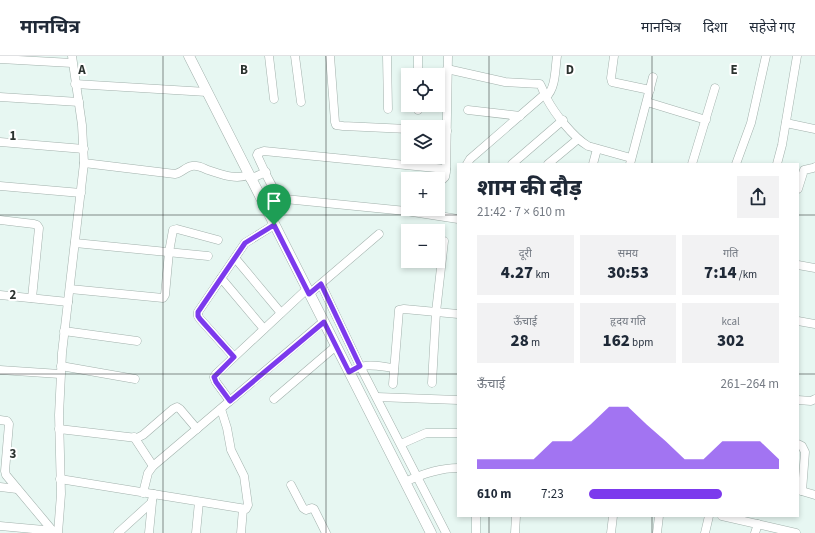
<!DOCTYPE html>
<html lang="hi">
<head>
<meta charset="utf-8">
<style>
  body { margin:0; font-family:"Source Sans 3","Noto Sans Devanagari",sans-serif; background:#f2f2f3; color:#1f2937; height:100vh; display:flex; flex-direction:column; font-size:15px; white-space:nowrap }
  * { box-sizing:border-box; margin:0 }
  p { font-size:13px; color:#747a83 }
  .icon { flex:none; width:22px; height:22px; fill:none; stroke:currentColor; stroke-width:2; stroke-linecap:round; stroke-linejoin:round }
  .map { position:relative; flex:1; overflow:hidden }
  .side { position:absolute; left:457px; top:107px; width:342px; height:354px; display:flex; flex-direction:column; background:#fff; border-radius:0px; box-shadow:0 2px 6px #0003 }
  .side>* { flex:none }
  .fabs { position:absolute; left:401px; top:12px; display:grid; gap:8px }
  .fabs a { display:grid; place-items:center; width:44px; height:44px; border-radius:0px; background:#fff; box-shadow:0 2px 6px #0003; font-size:20px }
  .pin { position:absolute; display:grid; place-items:center; width:34px; height:34px; color:#fff; margin:-41px -17px; border-radius:50% 50% 50% 0; rotate:-45deg; box-shadow:0 0 4px #0007 }
  .pin .icon { rotate:45deg }
  .round { display:grid; place-items:center; flex:none; width:42px; height:42px; border-radius:0px; background:#f2f2f3 }
  .summary { display:flex; align-items:center; justify-content:space-between; height:68px; padding:0 20px }
  h1 { font-size:22px; font-weight:800; line-height:30px }
  .figures { display:grid; grid-template-columns:repeat(3,1fr); gap:6px; height:68px; padding:4px 20px }
  .figures div { display:grid; align-content:center; border-radius:0px; background:#f2f2f3; text-align:center }
  .figures b { font-size:17px; font-weight:800 }
  .figures small { font-size:11px; font-weight:400 }
  .figures p { font-size:11px }
  .chart { height:112px; padding:8px 20px }
  .chart p { display:flex; justify-content:space-between }
  .chart svg { width:100%; height:72px; margin-top:4px; fill:#7c3aed; opacity:.7 }
  ul { padding:0 20px; list-style:none; font-size:13px }
  li { display:grid; grid-template-columns:64px 48px 1fr; align-items:center; height:30px }
  li i { height:10px; border-radius:5px; background:#7c3aed }
  header { display:flex; align-items:center; gap:24px; box-sizing:border-box; height:56px; padding:0 20px; background:#fff; border-bottom:1px solid #e0e1e3 }
  header strong { font-size:19px }
  nav { display:flex; gap:22px; margin-inline-start:auto; font-size:14px }
  .map>svg:first-child { display:block }
</style>
</head>
<body>
<header>
<strong>मानचित्र</strong>
<nav><a>मानचित्र</a><a>दिशा</a><a>सहेजे गए</a></nav>
</header>
<div class="map">
<svg width="815" height="477" viewBox="0 0 815 477">
  <rect width="100%" height="100%" fill="#e7f7f2"/>
  <g fill="none" stroke-linecap="round" stroke-linejoin="round">
    <g stroke="#a2b1ac" stroke-width="9">
      <g id="minor">
        <polyline points="269,0 274,43"/>
        <polyline points="295,0 301,46"/>
        <polyline points="330,0 335,66 336,69 343,70 408,73"/>
        <polyline points="387,0 388,53"/>
        <polyline points="418,0 418,19"/>
        <polyline points="614,0 611,22 612,26 650,34"/>
        <polyline points="0,3 72,7"/>
        <path d="M 447,13 L 505,26 L 540,28 C 543,33 544,38 547,43 C 555,58 573,81 588,90 L 631,102"/>
        <polyline points="75,28 207,36"/>
        <polyline points="0,41 79,46"/>
        <path d="M 546,41 C 556,32 555,13 557,0"/>
        <polyline points="647,46 706,64"/>
        <polyline points="418,49 418,54"/>
        <polyline points="468,54 520,60"/>
        <polyline points="786,67 815,73"/>
        <polyline points="438,75 447,75"/>
        <polyline points="0,86 84,93"/>
        <path d="M 84,107 L 175,118 C 182,117 185,111 192,110 C 198,109 203,112 208,114 C 221,118 235,124 248,119"/>
        <polyline points="467,108 470,103 545,38"/>
        <polyline points="512,108 563,64"/>
        <polyline points="548,108 578,83"/>
        <polyline points="593,108 597,93"/>
        <polyline points="630,108 653,21"/>
        <polyline points="692,108 715,32"/>
        <polyline points="736,108 751,67 766,0"/>
        <polyline points="777,108 782,89 797,0"/>
        <path d="M 446,113 L 264,95 L 258,97 L 257,99 C 263,111 273,139 285,143 L 406,155 L 458,163"/>
        <polyline points="250,123 266,116"/>
        <polyline points="438,128 445,121 446,116 448,0"/>
        <polyline points="0,130 81,137"/>
        <polyline points="798,133 804,114 813,112 815,111"/>
        <polyline points="0,164 34,168 37,169 39,172 32,242"/>
        <polyline points="75,187 208,200"/>
        <polyline points="235,202 281,257"/>
        <polyline points="798,209 815,212"/>
        <polyline points="221,222 264,273"/>
        <polyline points="321,228 360,310 446,477"/>
        <polyline points="70,233 163,242 165,239 169,196 173,174 177,173 218,184"/>
        <polyline points="309,238 379,178"/>
        <polyline points="0,239 68,246"/>
        <polyline points="798,265 815,268"/>
        <polyline points="64,275 137,285"/>
        <polyline points="234,301 200,263 198,260 198,256 245,187 274,169"/>
        <polyline points="61,310 135,323"/>
        <polyline points="0,314 60,318"/>
        <path d="M 349,316 C 365,306 376,310 394,312"/>
        <polyline points="432,327 436,256 444,185"/>
        <polyline points="393,328 399,254 404,253 458,258"/>
        <polyline points="377,341 458,344"/>
        <polyline points="274,343 336,290"/>
        <polyline points="798,344 811,345 815,343"/>
        <polyline points="230,345 216,326 214,321 216,318 307,233"/>
        <polyline points="0,364 7,365 9,368 5,415 6,419 52,474"/>
        <polyline points="59,373 137,382 143,379 173,353 177,351 180,353 197,373"/>
        <polyline points="134,381 153,410"/>
        <polyline points="401,388 426,377 458,377"/>
        <polyline points="798,388 802,390 805,396 802,435"/>
        <polyline points="60,423 246,453 248,449 244,420 231,394 227,372 221,353"/>
        <path d="M 405,426 C 422,418 439,412 458,412"/>
        <polyline points="291,429 303,452 306,454 312,452 314,453 326,477"/>
        <polyline points="0,431 17,433"/>
        <polyline points="798,434 815,439"/>
        <polyline points="143,437 148,417 153,410 323,266"/>
        <polyline points="722,460 796,477"/>
        <polyline points="0,470 55,475"/>
        <polyline points="58,477 61,438 59,359 62,297 84,107 82,69 72,0"/>
        <polyline points="118,477 151,447 154,438"/>
        <polyline points="149,477 152,446"/>
        <polyline points="196,477 199,446"/>
        <polyline points="241,477 243,453"/>
        <polyline points="476,477 476,460"/>
        <polyline points="515,477 516,460"/>
        <polyline points="611,477 613,460"/>
        <polyline points="657,477 659,460"/>
        <polyline points="705,477 709,460"/>
        <polyline points="755,477 758,468"/>
      </g>
    </g>
    <g stroke="#a2b1ac" stroke-width="11">
      <polyline id="tertiary" points="189,0 431,477"/>
    </g>
    <use href="#minor" stroke="#fff" stroke-width="8"/>
    <use href="#tertiary" stroke="#fff" stroke-width="10"/>
  </g>
  <g fill="none" stroke-linecap="round" stroke-linejoin="round">
    <g stroke="#fff" stroke-width="8">
      <polygon id="route" points="274,169 309,238 321,228 360,310 349,316 324,266 230,345 216,326 214,321 234,301 200,263 198,260 198,256 245,187"/>
    </g>
    <use href="#route" stroke="#7c3aed" stroke-width="5"/>
  </g>
  <path fill="none" stroke="#2b322f" stroke-width="1" stroke-opacity="0.55" d="M 163,0 L 163,477M 326,0 L 326,477M 489,0 L 489,108M 652,0 L 652,108M 0,159 L 458,159M 798,159 L 815,159M 0,318 L 458,318M 798,318 L 815,318M 489,460 L 489,477M 652,460 L 652,477"/>
  <g font-size="13" text-anchor="middle" font-weight="bold" fill="#2b322f" stroke="#fff" stroke-width="4" stroke-linejoin="round" paint-order="stroke">
    <text x="82" y="18">A</text>
    <text x="244" y="18">B</text>
    <text x="570" y="18">D</text>
    <text x="734" y="18">E</text>
    <text x="13" y="84">1</text>
    <text x="13" y="243">2</text>
    <text x="13" y="402">3</text>
  </g>
</svg>
<div class="fabs">
<a><svg class="icon" aria-label="locate" viewBox="0 0 24 24"><circle cx="12" cy="12" r="6"/><path d="M12 2v4M12 18v4M2 12h4M18 12h4"/></svg></a>
<a><svg class="icon" aria-label="layers" viewBox="0 0 24 24"><path d="M12 4l9 5-9 5-9-5zM3 14l9 5 9-5"/></svg></a>
<a>+</a>
<a>−</a>
</div>
<div class="pin" style="left:274px;top:169px;background:#1e9e55"><svg class="icon" aria-label="arrive" viewBox="0 0 24 24"><path d="M6 21V4h12l-3 4 3 4H6"/></svg></div>
<section class="side">
<div class="summary"><div><h1>शाम की दौड़</h1><p>21:42 · 7 × 610 m</p></div><a class="round"><svg class="icon" aria-label="share" viewBox="0 0 24 24"><path d="M12 15V3M7 8l5-5 5 5M5 13v7h14v-7"/></svg></a></div>
<div class="figures">
<div><p>दूरी</p><b>4.27<small> km</small></b></div>
<div><p>समय</p><b>30:53</b></div>
<div><p>गति</p><b>7:14<small> /km</small></b></div>
</div>
<div class="figures">
<div><p>ऊँचाई</p><b>28<small> m</small></b></div>
<div><p>हृदय गति</p><b>162<small> bpm</small></b></div>
<div><p>kcal</p><b>302</b></div>
</div>
<div class="chart"><p><span>ऊँचाई</span>261–264 m</p>
<svg viewBox="0 0 160 44" preserveAspectRatio="none"><path d="M0 44V38L10 38L20 38L30 38L40 27L50 27L60 17L70 6L80 6L90 17L100 27L110 38L120 38L130 27L140 27L150 27L160 38V44z"/></svg>
</div>
<ul>
<li><b>610 m</b>7:23<i style="width:70%"></i></li>
</ul>
</section>
</div>
</body>
</html>
